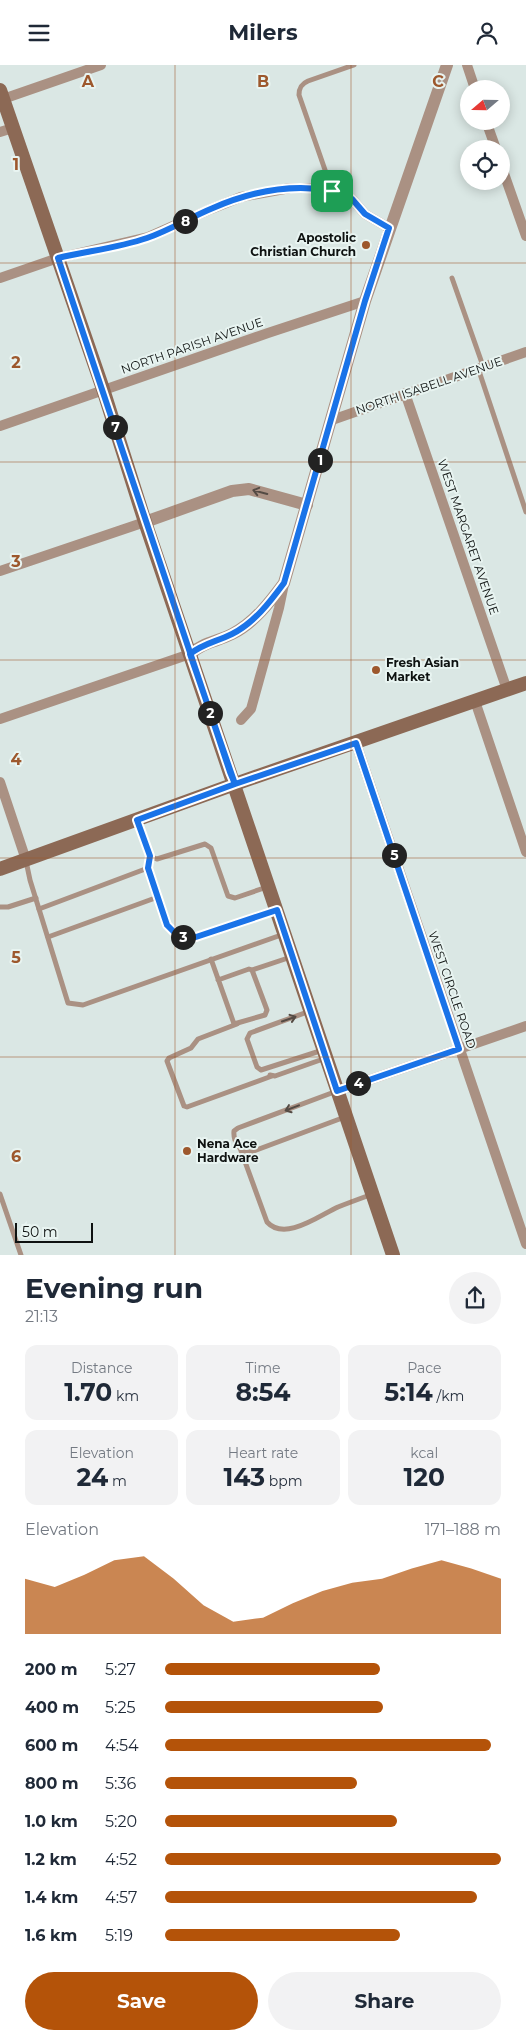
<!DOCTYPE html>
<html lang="en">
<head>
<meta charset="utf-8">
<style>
  body { margin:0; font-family:Montserrat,sans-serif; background:#f2f2f3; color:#1f2937; height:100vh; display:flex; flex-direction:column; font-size:19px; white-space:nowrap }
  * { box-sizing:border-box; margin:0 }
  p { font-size:16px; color:#747a83 }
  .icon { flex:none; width:28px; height:28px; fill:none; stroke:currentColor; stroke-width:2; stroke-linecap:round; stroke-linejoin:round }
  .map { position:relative; height:1190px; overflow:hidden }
  .drawer { display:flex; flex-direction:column; background:#fff; flex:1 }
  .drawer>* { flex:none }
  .needle { width:32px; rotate:250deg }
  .fabs { position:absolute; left:460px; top:15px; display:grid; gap:10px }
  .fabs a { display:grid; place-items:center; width:50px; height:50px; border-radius:50%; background:#fff; box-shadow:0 2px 12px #0003; font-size:25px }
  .scale { position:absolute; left:15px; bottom:12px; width:78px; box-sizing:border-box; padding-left:5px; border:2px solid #0e1211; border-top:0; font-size:14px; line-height:18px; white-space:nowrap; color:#0e1211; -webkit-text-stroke:4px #e8f4f1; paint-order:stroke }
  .pin { position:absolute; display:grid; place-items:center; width:42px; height:42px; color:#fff; margin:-21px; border-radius:10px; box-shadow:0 2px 8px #0006 }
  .km { position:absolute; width:25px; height:25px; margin:-12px; border-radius:50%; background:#222; color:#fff; font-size:14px; line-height:25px; text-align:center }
  .round { display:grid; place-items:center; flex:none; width:52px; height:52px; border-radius:26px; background:#f2f2f3 }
  .head { display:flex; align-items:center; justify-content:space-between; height:85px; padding:0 25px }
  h1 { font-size:28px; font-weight:700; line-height:38px }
  .metrics { display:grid; grid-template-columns:repeat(3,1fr); gap:8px; height:85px; padding:5px 25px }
  .metrics div { display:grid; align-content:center; border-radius:12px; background:#f2f2f3; text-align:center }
  .metrics b { font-size:25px; font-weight:700 }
  .metrics small { font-size:14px; font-weight:400 }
  .metrics p { font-size:14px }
  .chart { height:140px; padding:10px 25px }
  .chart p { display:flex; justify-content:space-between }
  .chart svg { width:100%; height:90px; margin-top:5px; fill:#b45309; opacity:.7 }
  .cta { display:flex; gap:10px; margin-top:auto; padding:10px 25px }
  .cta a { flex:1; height:58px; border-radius:30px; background:#b45309; color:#fff; font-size:20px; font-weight:700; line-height:58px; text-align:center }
  .cta a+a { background:#f2f2f3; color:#1f2937 }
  ul { padding:0 25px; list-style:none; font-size:16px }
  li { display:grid; grid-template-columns:80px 60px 1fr; align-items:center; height:38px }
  li i { height:12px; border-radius:6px; background:#b45309 }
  header { display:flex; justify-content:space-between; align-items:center; height:65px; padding:0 25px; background:#fff; font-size:22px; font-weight:700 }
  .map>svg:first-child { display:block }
</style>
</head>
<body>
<header><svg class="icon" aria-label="menu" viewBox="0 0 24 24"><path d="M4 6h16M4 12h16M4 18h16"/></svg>Milers<svg class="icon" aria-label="person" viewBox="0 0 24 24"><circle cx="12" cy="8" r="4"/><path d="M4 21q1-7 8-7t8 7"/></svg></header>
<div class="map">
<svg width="526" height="1190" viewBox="0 0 526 1190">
  <rect width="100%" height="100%" fill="#dae7e4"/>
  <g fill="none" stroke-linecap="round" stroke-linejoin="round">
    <g stroke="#aa9183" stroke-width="5">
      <path d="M 332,125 L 299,30 C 299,23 301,19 308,16 L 354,0"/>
      <polyline points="452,213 483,301"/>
      <polyline points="478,303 526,447"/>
      <path d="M 137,756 C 141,767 145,791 157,794 L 205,779 L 211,783 L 228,831 L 235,833 L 267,822"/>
      <path d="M 150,791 C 149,795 147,798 148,803 C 151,816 166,864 177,870 L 196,872 L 275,846"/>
      <polyline points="26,796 30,815 68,938 83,940 284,869"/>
      <polyline points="0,842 8,842 36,833"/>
      <polyline points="39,844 148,803"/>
      <polyline points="48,872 158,832"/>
      <polyline points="211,894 233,956 234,959 265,950 267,945 252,905 249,904 218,915"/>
      <polyline points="252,905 291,892"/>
      <polyline points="310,946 250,968 247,974 257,1002 261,1005 323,985"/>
      <polyline points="237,959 198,974 191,983 169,993 167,996 184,1041 187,1042 272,1011"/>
      <polyline points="270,1010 275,1011 326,993"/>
      <path d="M 337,1026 L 238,1063 L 234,1066 C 233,1077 240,1087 251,1087 L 345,1052"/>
      <path d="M 240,1083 L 267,1157 C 285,1177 320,1150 338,1142 C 348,1138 359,1134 370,1130"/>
      <polyline points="0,1129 21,1190"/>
    </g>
    <g stroke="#aa9183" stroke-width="10">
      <polyline points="467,0 475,24"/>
      <polyline points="3,34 101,0"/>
      <polyline points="486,56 496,84"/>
      <polyline points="0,67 13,63"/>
      <polyline points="501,100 526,171"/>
      <polyline points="0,213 58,193 148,172 211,144 241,132 290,123 320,123 342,128 352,134 365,149 389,163"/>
      <polyline points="405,328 507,625"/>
      <polyline points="332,355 526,287"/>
      <polyline points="0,361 268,268 365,236"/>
      <polyline points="0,506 145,457"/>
      <polyline points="475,636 526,787"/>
      <polyline points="0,654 190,589"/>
      <polyline points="241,655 251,644 279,543 284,519"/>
      <polyline points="356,678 526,1179"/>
      <polyline points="0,717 26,795"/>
      <polyline points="337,1026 526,961"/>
    </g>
    <g stroke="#aa9183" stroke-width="12">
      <polyline points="145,457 232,426 249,424 307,440"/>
      <path d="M 190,589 C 204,577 216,577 232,569 C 254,558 270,537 284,518 L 365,236 L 447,0"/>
    </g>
    <g stroke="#8c6955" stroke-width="14">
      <polyline points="0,25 103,324 145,457 393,1190"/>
      <polyline points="0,804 235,719 526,618"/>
    </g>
  </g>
  <defs><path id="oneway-shaft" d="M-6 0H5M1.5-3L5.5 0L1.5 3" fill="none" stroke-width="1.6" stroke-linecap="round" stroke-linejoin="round" transform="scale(1.25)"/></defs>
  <g stroke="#544b44">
    <use href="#oneway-shaft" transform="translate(260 427) rotate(-165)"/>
    <use href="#oneway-shaft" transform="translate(289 954) rotate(-19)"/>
    <use href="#oneway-shaft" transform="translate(292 1043) rotate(159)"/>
  </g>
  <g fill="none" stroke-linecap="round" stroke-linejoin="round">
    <g stroke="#fff" stroke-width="10">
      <path id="route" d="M 332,126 L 352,134 L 365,149 L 389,163 L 365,236 L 284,518 C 270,537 254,558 232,569 C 216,577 204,578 190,589 L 235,719 L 137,755 L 150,791 L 148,803 L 167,860 L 177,870 L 196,872 L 277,845 L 337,1026 L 459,984 L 356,678 L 235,719 L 230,707 L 58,193 C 87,186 118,183 147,173 C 170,165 191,152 213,143 C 250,127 292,118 332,126"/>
    </g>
    <use href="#route" stroke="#1a73e8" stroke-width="6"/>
  </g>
  <path fill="none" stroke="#9d582d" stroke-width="1" stroke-opacity="0.55" d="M 175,0 L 175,1190M 351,0 L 351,1190M 0,198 L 526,198M 0,397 L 526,397M 0,595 L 526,595M 0,793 L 526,793M 0,992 L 526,992"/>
  <g fill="#9d582d" stroke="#e8f4f1" stroke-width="2">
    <circle cx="366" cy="180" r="5"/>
    <circle cx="376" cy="605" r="5"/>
    <circle cx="187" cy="1086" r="5"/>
  </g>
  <g text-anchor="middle" stroke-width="4" stroke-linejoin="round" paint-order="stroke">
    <g font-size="12" font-weight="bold" fill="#0e1211" stroke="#e8f4f1" text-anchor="start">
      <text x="356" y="177" text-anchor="end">Apostolic<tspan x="356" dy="14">Christian Church</tspan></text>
      <text x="386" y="602">Fresh Asian<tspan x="386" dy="14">Market</tspan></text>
      <text x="197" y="1083">Nena Ace<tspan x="197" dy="14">Hardware</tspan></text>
    </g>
    <g font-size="12" fill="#0e1211" stroke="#e8f4f1">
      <text transform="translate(192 281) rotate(-19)" y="4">NORTH PARISH AVENUE</text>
      <text transform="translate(429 321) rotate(-19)" y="4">NORTH ISABELL AVENUE</text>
      <text transform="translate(468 472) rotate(71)" y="4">WEST MARGARET AVENUE</text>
      <text transform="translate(452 925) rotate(71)" y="4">WEST CIRCLE ROAD</text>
    </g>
  </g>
  <g font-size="16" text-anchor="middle" font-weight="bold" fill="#9d582d" stroke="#e8f4f1" stroke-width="4" stroke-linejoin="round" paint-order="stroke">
    <text x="88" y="22">A</text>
    <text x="263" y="22">B</text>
    <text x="438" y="22">C</text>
    <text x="16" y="105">1</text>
    <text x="16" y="303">2</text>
    <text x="16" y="502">3</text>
    <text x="16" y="700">4</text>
    <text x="16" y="898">5</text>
    <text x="16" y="1097">6</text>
  </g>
</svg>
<div class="fabs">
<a><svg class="needle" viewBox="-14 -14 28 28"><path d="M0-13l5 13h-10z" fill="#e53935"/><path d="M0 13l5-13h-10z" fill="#747a83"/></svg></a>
<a><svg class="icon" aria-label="locate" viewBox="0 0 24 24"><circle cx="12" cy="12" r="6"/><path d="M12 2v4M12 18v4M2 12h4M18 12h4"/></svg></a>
</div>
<div class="scale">50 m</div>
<div class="pin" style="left:332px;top:126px;background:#1e9e55"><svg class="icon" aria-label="arrive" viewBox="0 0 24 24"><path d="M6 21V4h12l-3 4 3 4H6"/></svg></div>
<b class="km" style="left:320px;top:395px">1</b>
<b class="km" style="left:210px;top:648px">2</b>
<b class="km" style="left:183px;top:872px">3</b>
<b class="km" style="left:358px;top:1018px">4</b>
<b class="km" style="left:394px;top:790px">5</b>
<b class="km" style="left:115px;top:362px">7</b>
<b class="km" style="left:185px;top:156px">8</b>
</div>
<section class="drawer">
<div class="head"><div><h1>Evening run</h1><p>21:13</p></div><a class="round"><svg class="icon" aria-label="share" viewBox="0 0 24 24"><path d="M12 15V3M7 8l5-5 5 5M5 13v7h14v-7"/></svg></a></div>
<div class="metrics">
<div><p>Distance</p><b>1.70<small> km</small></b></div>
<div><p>Time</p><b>8:54</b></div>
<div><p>Pace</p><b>5:14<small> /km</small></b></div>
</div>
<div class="metrics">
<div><p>Elevation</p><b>24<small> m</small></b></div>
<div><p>Heart rate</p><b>143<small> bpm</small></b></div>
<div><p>kcal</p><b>120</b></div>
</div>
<div class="chart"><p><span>Elevation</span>171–188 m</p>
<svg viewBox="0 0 160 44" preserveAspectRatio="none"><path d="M0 44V17L10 21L20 15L30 8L40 6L50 17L60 30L70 38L80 36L90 29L100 23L110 19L120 17L130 12L140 8L150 12L160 17V44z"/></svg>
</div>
<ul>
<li><b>200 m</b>5:27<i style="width:64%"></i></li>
<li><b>400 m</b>5:25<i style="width:65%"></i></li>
<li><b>600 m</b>4:54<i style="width:97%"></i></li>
<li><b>800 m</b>5:36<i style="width:57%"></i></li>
<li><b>1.0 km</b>5:20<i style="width:69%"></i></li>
<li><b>1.2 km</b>4:52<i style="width:100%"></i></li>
<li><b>1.4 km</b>4:57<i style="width:93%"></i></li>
<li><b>1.6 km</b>5:19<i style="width:70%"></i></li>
</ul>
<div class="cta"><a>Save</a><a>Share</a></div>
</section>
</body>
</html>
